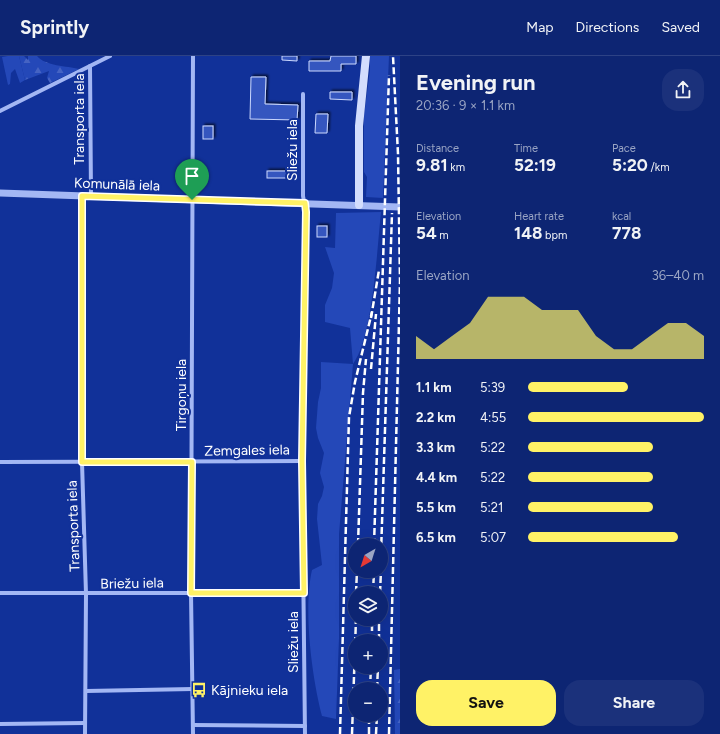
<!DOCTYPE html>
<html lang="en">
<head>
<meta charset="utf-8">
<style>
  body { margin:0; font-family:Figtree,sans-serif; background:#1b317b; color:#f1f3f6; height:100vh; display:flex; flex-direction:column; font-size:15px; white-space:nowrap }
  * { box-sizing:border-box; margin:0 }
  p { font-size:13px; color:#9aa5c4 }
  .icon { flex:none; width:22px; height:22px; fill:none; stroke:currentColor; stroke-width:2; stroke-linecap:round; stroke-linejoin:round }
  .map { position:relative; flex:1; overflow:hidden }
  .side { display:flex; flex-direction:column; background:#0d2573; width:320px }
  .side>* { flex:none }
  .needle { width:26px; rotate:219deg }
  .buttons { position:absolute; left:348px; top:482px; display:grid; gap:8px }
  .buttons a { display:grid; place-items:center; width:40px; height:40px; border-radius:50%; background:#0d2573; box-shadow:0 4px 16px #0002,0 0 0 1px #2d4285; font-size:20px }
  .pin { position:absolute; display:grid; place-items:center; width:34px; height:34px; color:#fff; margin:-41px -17px; border-radius:50% 50% 50% 0; rotate:-45deg; box-shadow:0 0 4px #0007 }
  .pin .icon { rotate:45deg }
  .round { display:grid; place-items:center; flex:none; width:42px; height:42px; border-radius:16px; background:#1b317b }
  .head { display:flex; align-items:center; justify-content:space-between; height:68px; padding:0 16px }
  h1 { font-size:22px; font-weight:700; line-height:30px }
  .stats { display:grid; grid-template-columns:repeat(3,1fr); gap:6px; height:68px; padding:4px 16px }
  .stats div { display:grid; align-content:center }
  .stats b { font-size:17px; font-weight:700 }
  .stats small { font-size:11px; font-weight:400 }
  .stats p { font-size:11px }
  .chart { height:112px; padding:8px 16px }
  .chart p { display:flex; justify-content:space-between }
  .chart svg { width:100%; height:72px; margin-top:4px; fill:#fff266; opacity:.7 }
  .button { display:flex; gap:8px; margin-top:auto; padding:8px 16px }
  .button a { flex:1; height:46px; border-radius:16px; background:#fff266; color:#111; font-size:16px; font-weight:700; line-height:46px; text-align:center }
  .button a+a { background:#1b317b; color:#f1f3f6 }
  ul { padding:0 16px; list-style:none; font-size:13px }
  li { display:grid; grid-template-columns:64px 48px 1fr; align-items:center; height:30px }
  li i { height:10px; border-radius:5px; background:#fff266 }
  header { display:flex; align-items:center; gap:24px; box-sizing:border-box; height:56px; padding:0 20px; background:#0d2573; border-bottom:1px solid #2d4285 }
  header strong { font-size:19px }
  nav { display:flex; gap:22px; margin-inline-start:auto; font-size:14px }
  main { display:flex; flex:1; min-height:0 }
  .map>svg:first-child { display:block }
</style>
</head>
<body>
<header>
<strong>Sprintly</strong>
<nav><a>Map</a><a>Directions</a><a>Saved</a></nav>
</header>
<main>
<div class="map">
<svg width="400" height="678" viewBox="0 0 400 678">
  <defs>
    <pattern id="forest-firs" width="22" height="20" patternUnits="userSpaceOnUse"><rect width="22" height="20" fill="#2448b8"/><path d="M5 1l3.5 6h-7zM16 11l3.5 6h-7z" fill="#4563c3"/></pattern>
    <filter id="shadow"><feDropShadow dx="2" dy="-2" stdDeviation="1" flood-color="#0009"/></filter>
  </defs>
  <rect width="100%" height="100%" fill="#113199"/>
  <g fill="#2448b8">
    <polygon points="8,0 19,0 25,24 20,27 15,13 11,17 10,28 8,29 2,1"/>
    <polygon points="370,0 389,0 383,142 366,141 367,121 364,116 364,60 370,13"/>
    <path d="M 381,156 C 377,193 373,281 353,308 L 339,478 L 339,582 L 336,663 L 322,660 C 312,622 303,553 312,514 L 322,509 L 317,463 L 318,448 L 322,440 L 324,431 L 320,417 L 324,397 L 318,382 L 316,372 L 318,346 L 321,332 L 321,306 L 353,308 L 350,272 L 325,266 L 325,249 L 332,232 L 334,217 L 325,191 L 335,192 L 336,157 Z"/>
  </g>
  <g fill="url(#forest-firs)">
    <path d="M 19,0 L 24,0 L 28,4 L 28,0 L 37,0 C 45,10 67,10 79,13 L 50,27 L 47,22 L 49,15 L 25,24 Z"/>
    <polygon points="400,613 400,678 395,678 394,614"/>
  </g>
  <g fill="#3557bf" stroke="#cbd8fe" filter="url(#shadow)">
    <polygon points="282,0 297,0 297,5 282,4"/>
    <polygon points="331,0 356,0 356,8 341,8 341,15 309,15 309,5 330,5"/>
    <polygon points="251,21 266,21 265,48 298,49 297,64 250,63"/>
    <polygon points="330,36 352,36 352,44 330,43"/>
    <polygon points="316,58 328,58 327,77 315,77"/>
    <rect x="203" y="70" width="10" height="13"/>
    <rect x="267" y="115" width="23" height="7"/>
    <rect x="317" y="170" width="10" height="11"/>
  </g>
  <g fill="none" stroke-linecap="round" stroke-linejoin="round">
    <g stroke="#a3b7f4" stroke-width="4">
      <polyline points="90,10 91,141"/>
      <polyline points="303,38 303,140 306,156 302,405 305,678"/>
      <polyline points="0,55 110,0"/>
      <polyline points="82,140 82,406 86,538 85,678"/>
      <polyline points="0,406 302,405"/>
      <polyline points="0,537 304,537"/>
      <polyline points="86,635 193,633"/>
      <polyline points="0,668 85,667"/>
      <polyline points="193,669 305,670"/>
      <polyline points="193,678 191,537 193,0"/>
    </g>
    <polyline stroke="#a3b7f4" stroke-width="7" points="0,137 400,151"/>
    <polyline stroke="#d3ddfd" stroke-width="8" points="359,149 359,70 366,0"/>
    <g stroke="#fff" stroke-width="2.5" stroke-dasharray="7 3" stroke-linecap="butt">
      <polyline points="371,262 379,214"/>
      <polyline points="371,313 376,258"/>
      <polyline points="358,489 363,337 366,303"/>
      <polyline points="374,489 389,19"/>
      <polyline points="381,498 392,157"/>
      <polyline points="356,537 357,515"/>
      <polyline points="373,537 374,515"/>
      <polyline points="380,537 381,515"/>
      <polyline points="372,585 372,563"/>
      <polyline points="379,585 379,563"/>
      <polyline points="370,633 371,611"/>
      <polyline points="377,633 378,611"/>
      <polyline points="340,678 349,361 355,326 372,256"/>
      <polyline points="352,678 356,563"/>
      <polyline points="369,678 369,659"/>
      <polyline points="376,678 377,659"/>
      <polyline points="389,678 400,225 398,98 393,0"/>
    </g>
  </g>
  <g fill="none" stroke-linecap="round" stroke-linejoin="round">
    <g stroke="#fff" stroke-width="8">
      <polygon id="route" points="82,140 305,147 306,156 302,405 304,537 191,537 192,406 82,406"/>
    </g>
    <use href="#route" stroke="#fff266" stroke-width="5"/>
  </g>
  <defs>
    <g id="bus-bare" transform="scale(1.2)"><path d="M-5-6H5V4H4V6H2V4H-2V6H-4V4H-5ZM-3.5-4V0h7V-4ZM-3.5 1.2v1.5H-2V1.2ZM2 1.2v1.5H3.5V1.2Z" fill="#fff266" stroke="#113199" stroke-width="2.5" paint-order="stroke"/></g>
  </defs>
  <g fill-rule="evenodd">
    <use href="#bus-bare" x="199" y="634"/>
  </g>
  <g text-anchor="middle" stroke-width="4" stroke-linejoin="round" paint-order="stroke">
    <g font-size="14" fill="#fff" stroke="#113199">
      <text transform="translate(79 63) rotate(-90)" y="5">Transporta iela</text>
      <text transform="translate(292 94) rotate(-90)" y="5">Sliežu iela</text>
      <text transform="translate(117 128) rotate(2)" y="5">Komunālā iela</text>
      <text transform="translate(181 339) rotate(-90)" y="5">Tirgoņu iela</text>
      <text transform="translate(247 394) rotate(-1)" y="5">Zemgales iela</text>
      <text transform="translate(73 470) rotate(-92)" y="5">Transporta iela</text>
      <text transform="translate(132 527) rotate(-1)" y="5">Briežu iela</text>
      <text transform="translate(293 586) rotate(-90)" y="5">Sliežu iela</text>
    </g>
    <g font-size="14" fill="#fff" stroke="#113199" text-anchor="start">
      <text x="211" y="639">Kājnieku iela</text>
    </g>
  </g>
</svg>
<div class="buttons">
<a><svg class="needle" viewBox="-14 -14 28 28"><path d="M0-13l5 13h-10z" fill="#e53935"/><path d="M0 13l5-13h-10z" fill="#9aa5c4"/></svg></a>
<a><svg class="icon" aria-label="layers" viewBox="0 0 24 24"><path d="M12 4l9 5-9 5-9-5zM3 14l9 5 9-5"/></svg></a>
<a>+</a>
<a>−</a>
</div>
<div class="pin" style="left:192px;top:144px;background:#1e9e55"><svg class="icon" aria-label="arrive" viewBox="0 0 24 24"><path d="M6 21V4h12l-3 4 3 4H6"/></svg></div>
</div>
<section class="side">
<div class="head"><div><h1>Evening run</h1><p>20:36 · 9 × 1.1 km</p></div><a class="round"><svg class="icon" aria-label="share" viewBox="0 0 24 24"><path d="M12 15V3M7 8l5-5 5 5M5 13v7h14v-7"/></svg></a></div>
<div class="stats">
<div><p>Distance</p><b>9.81<small> km</small></b></div>
<div><p>Time</p><b>52:19</b></div>
<div><p>Pace</p><b>5:20<small> /km</small></b></div>
</div>
<div class="stats">
<div><p>Elevation</p><b>54<small> m</small></b></div>
<div><p>Heart rate</p><b>148<small> bpm</small></b></div>
<div><p>kcal</p><b>778</b></div>
</div>
<div class="chart"><p><span>Elevation</span>36–40 m</p>
<svg viewBox="0 0 160 44" preserveAspectRatio="none"><path d="M0 44V30L10 38L20 30L30 22L40 6L50 6L60 6L70 14L80 14L90 14L100 30L110 38L120 38L130 30L140 22L150 22L160 30V44z"/></svg>
</div>
<ul>
<li><b>1.1 km</b>5:39<i style="width:57%"></i></li>
<li><b>2.2 km</b>4:55<i style="width:100%"></i></li>
<li><b>3.3 km</b>5:22<i style="width:71%"></i></li>
<li><b>4.4 km</b>5:22<i style="width:71%"></i></li>
<li><b>5.5 km</b>5:21<i style="width:71%"></i></li>
<li><b>6.5 km</b>5:07<i style="width:85%"></i></li>
</ul>
<div class="button"><a>Save</a><a>Share</a></div>
</section>
</main>
</body>
</html>
